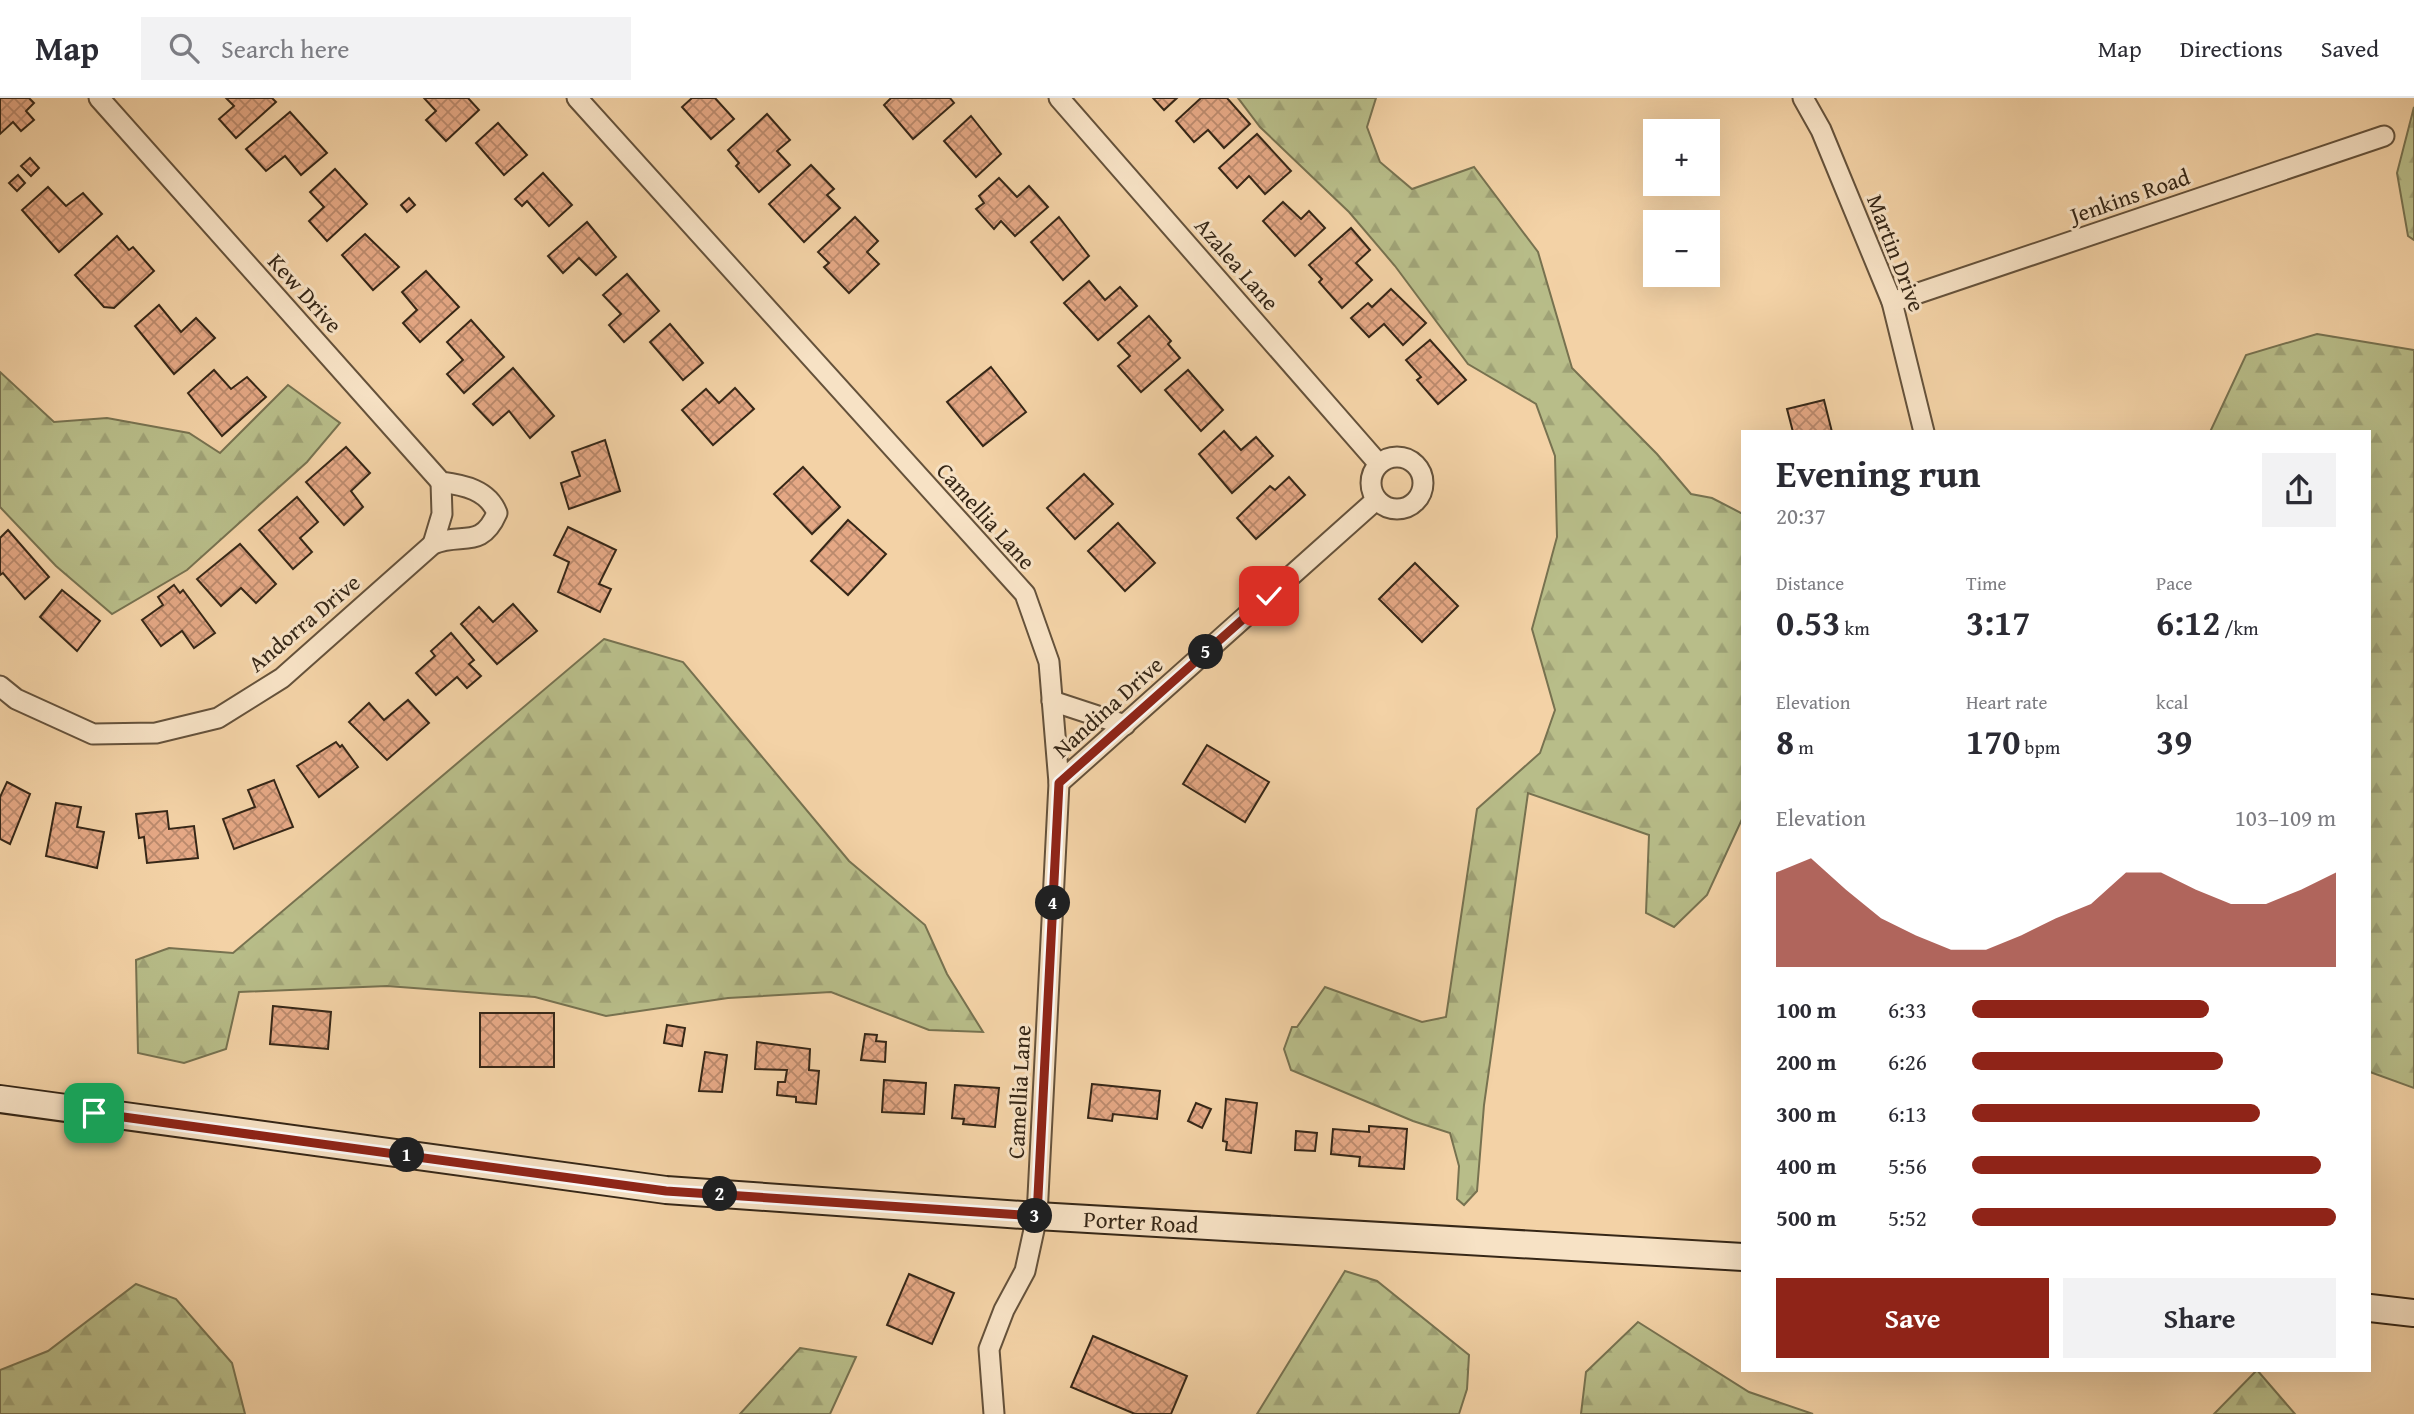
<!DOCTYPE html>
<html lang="en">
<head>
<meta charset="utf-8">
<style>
  body { margin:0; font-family:"Gentium Book Plus",serif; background:#f2f2f3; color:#2b2b33; height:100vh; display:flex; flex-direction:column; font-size:26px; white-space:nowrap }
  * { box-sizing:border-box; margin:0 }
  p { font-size:23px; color:#7c7c81 }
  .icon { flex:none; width:38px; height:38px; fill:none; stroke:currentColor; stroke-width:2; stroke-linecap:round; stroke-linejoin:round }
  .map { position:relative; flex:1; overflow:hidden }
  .details { position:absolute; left:1741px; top:332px; width:630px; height:942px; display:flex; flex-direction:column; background:#fff; border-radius:0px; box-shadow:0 7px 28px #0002 }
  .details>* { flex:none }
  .tools { position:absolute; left:1643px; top:21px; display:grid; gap:14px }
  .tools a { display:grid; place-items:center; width:77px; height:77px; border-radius:0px; background:#fff; box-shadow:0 7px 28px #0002; font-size:35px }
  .pin { position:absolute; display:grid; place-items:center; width:60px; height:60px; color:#fff; margin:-30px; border-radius:14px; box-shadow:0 4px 10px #0006 }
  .km { position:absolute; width:35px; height:35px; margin:-18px; border-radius:50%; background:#222; color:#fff; font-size:19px; line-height:35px; text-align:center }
  .round { display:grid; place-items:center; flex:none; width:74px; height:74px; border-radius:0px; background:#f2f2f3 }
  .headline { display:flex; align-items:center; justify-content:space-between; height:119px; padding:0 35px }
  h1 { font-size:38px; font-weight:600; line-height:52px }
  .metrics { display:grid; grid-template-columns:repeat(3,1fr); gap:10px; height:119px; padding:7px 35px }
  .metrics div { display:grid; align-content:center }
  .metrics b { font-size:35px; font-weight:600 }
  .metrics small { font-size:19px; font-weight:400 }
  .metrics p { font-size:19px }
  .chart { height:196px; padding:14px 35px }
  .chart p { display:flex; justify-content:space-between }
  .chart svg { width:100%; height:126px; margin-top:7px; fill:#8f2418; opacity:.7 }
  .primary-button { display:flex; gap:14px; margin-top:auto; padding:14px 35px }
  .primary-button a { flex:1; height:80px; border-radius:0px; background:#8f2418; color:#fff; font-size:28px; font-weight:600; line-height:80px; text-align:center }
  .primary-button a+a { background:#f2f2f3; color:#2b2b33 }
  ul { padding:0 35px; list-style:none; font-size:23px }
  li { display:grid; grid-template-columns:112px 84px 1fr; align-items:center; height:52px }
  li i { height:18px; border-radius:9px; background:#8f2418 }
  header { display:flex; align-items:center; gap:42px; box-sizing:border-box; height:98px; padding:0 35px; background:#fff; border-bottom:2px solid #e1e1e2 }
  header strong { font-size:33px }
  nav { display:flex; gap:38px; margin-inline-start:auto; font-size:24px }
  .search { width:490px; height:63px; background:#f2f2f3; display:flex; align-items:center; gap:18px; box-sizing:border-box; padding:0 24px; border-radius:0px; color:#7c7c81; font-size:26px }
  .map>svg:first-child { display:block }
</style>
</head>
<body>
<header>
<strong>Map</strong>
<div class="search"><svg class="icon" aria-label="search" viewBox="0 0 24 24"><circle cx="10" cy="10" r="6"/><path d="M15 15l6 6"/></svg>Search here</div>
<nav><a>Map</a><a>Directions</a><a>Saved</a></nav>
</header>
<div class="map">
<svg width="2414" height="1316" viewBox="0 0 2414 1316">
  <defs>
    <pattern id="forest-firs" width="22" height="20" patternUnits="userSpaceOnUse" patternTransform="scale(1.75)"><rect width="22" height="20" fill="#b8bd89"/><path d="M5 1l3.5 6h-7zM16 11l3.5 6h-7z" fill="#9fa276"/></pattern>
    <pattern id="building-cross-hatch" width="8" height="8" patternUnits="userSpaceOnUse" patternTransform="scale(1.75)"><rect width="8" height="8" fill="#e5a885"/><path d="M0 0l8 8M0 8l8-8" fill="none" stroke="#ba896c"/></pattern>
  </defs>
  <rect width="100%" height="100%" fill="#f3d2a6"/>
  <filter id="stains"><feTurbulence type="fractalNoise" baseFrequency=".00286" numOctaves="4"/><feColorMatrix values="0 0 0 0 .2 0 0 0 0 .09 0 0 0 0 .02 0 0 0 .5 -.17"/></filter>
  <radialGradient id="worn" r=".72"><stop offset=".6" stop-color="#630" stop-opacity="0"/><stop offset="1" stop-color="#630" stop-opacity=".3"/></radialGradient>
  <g fill="url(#forest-firs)" stroke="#777250" stroke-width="2">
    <polygon points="1238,0 1376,0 1367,29 1380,64 1412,91 1474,69 1538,154 1572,270 1657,356 1691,396 1712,400 1743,416 1743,719 1707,797 1674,829 1646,815 1649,737 1528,695 1484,1007 1477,1093 1464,1107 1457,1101 1459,1068 1450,1035 1413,1023 1291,972 1284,951 1292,929 1297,929 1325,889 1422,924 1446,919 1477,711 1540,655 1555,612 1532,531 1557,439 1555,358 1536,306 1468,266 1395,168 1349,114 1260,29"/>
    <polygon points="2414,9 2414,142 2408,138 2397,75"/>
    <polygon points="2317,236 2414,252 2414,990 2370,974 2370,334 2210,334 2246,257"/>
    <polygon points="0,274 54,324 107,320 189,335 220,355 288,287 340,325 307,364 187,472 112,516 56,468 0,409"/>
    <polygon points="604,541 683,564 849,763 925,827 947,876 983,934 929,932 831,894 728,900 606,918 535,899 387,888 239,894 226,951 184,965 138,955 136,862 169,850 233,855"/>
    <polygon points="1345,1173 1377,1183 1469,1257 1467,1291 1459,1316 1257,1316"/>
    <polygon points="136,1186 176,1201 232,1265 245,1316 0,1316 0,1272 48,1253"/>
    <polygon points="1638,1224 1749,1294 1813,1316 1581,1316 1586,1274"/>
    <polygon points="800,1250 856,1259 830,1316 740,1316"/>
    <polygon points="2257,1272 2295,1316 2214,1316"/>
  </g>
  <g fill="url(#building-cross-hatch)" stroke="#362717" stroke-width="2">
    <polygon points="0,0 29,0 34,5 26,13 34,22 21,33 13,24 0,36"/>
    <polygon points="226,0 272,0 276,4 236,40 219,21 234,8"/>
    <polygon points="424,0 468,0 479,12 446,43 426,22 436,13"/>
    <polygon points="692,0 715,0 734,21 711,41 682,9"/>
    <polygon points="891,0 950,0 954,5 913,41 884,7"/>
    <polygon points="1153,0 1177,0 1164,12"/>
    <polygon points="1201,0 1227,0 1250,26 1224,50 1208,32 1194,44 1176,23"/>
    <polygon points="290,14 327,55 301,77 285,58 266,73 246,51"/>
    <polygon points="767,16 790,42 777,53 790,67 759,94 736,68 739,65 728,52"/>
    <polygon points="971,18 1001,56 976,79 944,43"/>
    <polygon points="498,25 527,57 504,77 476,45"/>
    <polygon points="1257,36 1291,73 1265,96 1249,78 1237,90 1219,70"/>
    <polygon points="30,60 39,70 31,78 21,68"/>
    <polygon points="811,67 834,91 827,97 840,110 804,144 769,106"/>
    <polygon points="335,71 367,106 327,143 309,123 324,109 310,94"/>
    <polygon points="543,75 572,107 549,128 527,103 522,108 515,101"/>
    <polygon points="18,77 25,85 17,93 9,85"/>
    <polygon points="999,80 1017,99 1029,88 1048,109 1015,138 1001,123 994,131 976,111 984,105 979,98"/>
    <polygon points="48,89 66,108 83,95 102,116 59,154 22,112"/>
    <polygon points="409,100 415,107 407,114 401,107"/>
    <polygon points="1283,104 1301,121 1309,113 1325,130 1295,158 1263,123"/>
    <polygon points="855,119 878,143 867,154 879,166 849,195 824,169 829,165 818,154"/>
    <polygon points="1059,119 1089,158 1063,182 1031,144"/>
    <polygon points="587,124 616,159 596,177 579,160 563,175 548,158"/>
    <polygon points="1351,130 1370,152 1356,165 1372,182 1342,210 1319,184 1322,181 1309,167"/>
    <polygon points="365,136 399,169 373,192 342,157"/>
    <polygon points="117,138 129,152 133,149 154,173 114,210 104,209 75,177"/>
    <polygon points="426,173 459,209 420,244 403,225 417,212 402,194"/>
    <polygon points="627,176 659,213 624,244 609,227 621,216 603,197"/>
    <polygon points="1089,183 1105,202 1120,189 1137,208 1098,242 1064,205"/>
    <polygon points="1391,191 1426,225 1403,247 1384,226 1369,239 1351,220 1368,205 1372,209"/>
    <polygon points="159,207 181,234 196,220 215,240 174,276 135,228"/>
    <polygon points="1149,218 1171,243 1168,246 1180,260 1141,294 1118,268 1130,258 1118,245"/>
    <polygon points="471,222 504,259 464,295 447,276 463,262 447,244"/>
    <polygon points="670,226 703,265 683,282 650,244"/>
    <polygon points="1430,242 1466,282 1438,306 1417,282 1421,279 1406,262"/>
    <polygon points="991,269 1026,314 983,348 947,304"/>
    <polygon points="513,270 554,318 530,340 509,313 493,327 473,306"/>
    <polygon points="214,272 231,291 247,279 266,299 222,338 188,295"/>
    <polygon points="1188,272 1223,312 1201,333 1165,292"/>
    <polygon points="735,290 754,311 713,347 682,312 706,291 719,305"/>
    <polygon points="1824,302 1832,334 1793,334 1787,311"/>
    <polygon points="1224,333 1241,352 1256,339 1273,358 1232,395 1199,356"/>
    <polygon points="605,342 620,393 569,411 561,385 580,378 572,354"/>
    <polygon points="346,349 370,375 351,393 363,409 344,427 306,384"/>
    <polygon points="803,369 840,409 812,436 774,396"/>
    <polygon points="1084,376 1113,406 1075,441 1047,410"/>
    <polygon points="1289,379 1305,397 1256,441 1237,420 1270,388 1275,392"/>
    <polygon points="297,399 318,424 300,440 312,454 293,471 259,432"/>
    <polygon points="848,422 886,456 848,497 811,463"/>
    <polygon points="1118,425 1155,465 1125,493 1088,453"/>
    <polygon points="568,429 616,452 599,486 611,491 600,514 558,494 569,464 554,457"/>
    <polygon points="8,432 49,479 25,501 3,475 0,477 0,440"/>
    <polygon points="240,446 276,486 256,505 241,490 221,508 197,481"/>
    <polygon points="1415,465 1458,508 1422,544 1379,501"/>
    <polygon points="174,487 180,495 183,492 215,535 194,550 182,533 161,548 142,522 163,507 158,499"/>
    <polygon points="62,492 100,523 77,553 40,519"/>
    <polygon points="513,506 537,533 497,566 461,526 479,509 493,524"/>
    <polygon points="451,535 474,562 469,566 481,578 467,590 457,579 436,597 416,575 435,558 431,553"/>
    <polygon points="408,602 429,625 387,662 349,624 369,605 384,622"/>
    <polygon points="336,644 340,649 342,647 358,669 319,699 297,668"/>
    <polygon points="1207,647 1269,684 1245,724 1183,686"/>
    <polygon points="274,682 293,729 234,751 223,721 255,709 248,692"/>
    <polygon points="7,684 30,696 10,746 0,741 0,699"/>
    <polygon points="56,705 81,709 77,729 104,734 97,770 46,758"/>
    <polygon points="167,713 169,731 194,728 198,760 147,765 144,739 139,740 136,716"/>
    <polygon points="273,908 331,914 328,951 270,946"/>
    <rect x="480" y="915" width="74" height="54"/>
    <polygon points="667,927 685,930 682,948 664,945"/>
    <polygon points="865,936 877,937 876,943 886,944 885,964 861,962"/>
    <polygon points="757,944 810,951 809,972 819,973 816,1006 796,1004 796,999 777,997 778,984 785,984 787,972 755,971"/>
    <polygon points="705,954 727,957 722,994 699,993"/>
    <polygon points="884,982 926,985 924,1016 882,1014"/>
    <polygon points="1092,986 1160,993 1157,1021 1113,1016 1112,1023 1088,1020"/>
    <polygon points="955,987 999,990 995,1029 963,1026 964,1021 952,1020"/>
    <polygon points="1226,1001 1257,1005 1251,1055 1226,1052 1227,1044 1223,1043"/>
    <polygon points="1196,1005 1211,1011 1202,1030 1188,1023"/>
    <polygon points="1369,1028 1407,1031 1404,1071 1359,1068 1360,1059 1331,1056 1333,1031 1369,1034"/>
    <polygon points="1296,1033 1317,1035 1315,1053 1295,1052"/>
    <polygon points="909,1176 954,1195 932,1246 887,1227"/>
    <polygon points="1093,1238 1187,1278 1171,1316 1135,1316 1071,1289"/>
  </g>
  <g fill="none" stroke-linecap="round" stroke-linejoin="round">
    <g stroke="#65523b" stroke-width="23">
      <g id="minor">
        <polyline points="577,0 1025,496 1049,564 1059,685 1037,1118 1025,1173 1004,1212 989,1251 994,1316"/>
        <polyline points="1059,0 1378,365"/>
        <polyline points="1803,0 1821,32 1892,204 1924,334"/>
        <polyline points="1892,204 2384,38"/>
        <circle cx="1397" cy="385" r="26"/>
        <polyline points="433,446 442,416 441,384"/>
        <path d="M 0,588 L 16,601 L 93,636 L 156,635 L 218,620 L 282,580 L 433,446 C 462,434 481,452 497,415 C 488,392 464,387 441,384 L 99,0"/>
        <polyline points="1052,603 1125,627"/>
        <polyline points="1059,685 1376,402"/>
      </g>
    </g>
    <g stroke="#362717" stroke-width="30">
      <g id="secondary">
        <polyline points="0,1001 666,1092 1037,1118 1743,1159"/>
        <polyline points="2370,1210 2414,1215"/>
      </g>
    </g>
    <use href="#minor" stroke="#f7e2c5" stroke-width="19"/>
    <use href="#secondary" stroke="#f7e2c5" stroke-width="26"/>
  </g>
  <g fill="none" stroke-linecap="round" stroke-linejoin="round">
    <g stroke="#fff" stroke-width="14">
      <polyline id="route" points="94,1015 666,1093 1037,1118 1059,685 1269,498"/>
    </g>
    <use href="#route" stroke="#8f2418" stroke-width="9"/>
  </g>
  <g text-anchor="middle" stroke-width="6" stroke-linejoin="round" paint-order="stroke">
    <g font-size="23" fill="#362717" stroke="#f7e2c5">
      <text transform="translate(2130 98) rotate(-19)" y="8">Jenkins Road</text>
      <text transform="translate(1896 155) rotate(69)" y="8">Martin Drive</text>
      <text transform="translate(1237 166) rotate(49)" y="8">Azalea Lane</text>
      <text transform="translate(305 195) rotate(48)" y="8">Kew Drive</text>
      <text transform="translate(986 418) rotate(48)" y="8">Camellia Lane</text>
      <text transform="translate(304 525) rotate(-40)" y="8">Andorra Drive</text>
      <text transform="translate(1108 609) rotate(-42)" y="8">Nandina Drive</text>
      <text transform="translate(1019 994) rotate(-87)" y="8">Camellia Lane</text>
      <text transform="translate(1141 1124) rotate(3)" y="8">Porter Road</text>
    </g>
  </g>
  <rect width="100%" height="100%" filter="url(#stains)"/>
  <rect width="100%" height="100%" fill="url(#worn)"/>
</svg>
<div class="tools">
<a>+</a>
<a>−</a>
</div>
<div class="pin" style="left:94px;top:1015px;background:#1e9e55"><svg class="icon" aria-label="arrive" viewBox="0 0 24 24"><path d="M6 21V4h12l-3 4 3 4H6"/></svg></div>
<div class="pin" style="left:1269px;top:498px;background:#d93025"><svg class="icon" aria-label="check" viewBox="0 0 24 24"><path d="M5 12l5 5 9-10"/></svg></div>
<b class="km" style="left:407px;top:1057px">1</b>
<b class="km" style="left:720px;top:1096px">2</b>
<b class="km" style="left:1035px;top:1118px">3</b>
<b class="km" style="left:1053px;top:805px">4</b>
<b class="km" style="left:1206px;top:554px">5</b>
<section class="details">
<div class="headline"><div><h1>Evening run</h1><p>20:37</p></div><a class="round"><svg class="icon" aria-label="share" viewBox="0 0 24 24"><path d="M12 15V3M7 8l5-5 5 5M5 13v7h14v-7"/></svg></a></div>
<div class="metrics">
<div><p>Distance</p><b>0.53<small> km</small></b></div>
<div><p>Time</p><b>3:17</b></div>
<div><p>Pace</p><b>6:12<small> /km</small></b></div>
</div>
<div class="metrics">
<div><p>Elevation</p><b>8<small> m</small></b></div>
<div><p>Heart rate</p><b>170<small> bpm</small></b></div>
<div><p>kcal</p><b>39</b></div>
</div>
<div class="chart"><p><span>Elevation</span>103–109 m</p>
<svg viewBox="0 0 160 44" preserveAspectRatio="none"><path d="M0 44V11L10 6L20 17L30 27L40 33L50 38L60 38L70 33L80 27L90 22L100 11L110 11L120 17L130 22L140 22L150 17L160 11V44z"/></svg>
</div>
<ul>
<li><b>100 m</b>6:33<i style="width:65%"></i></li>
<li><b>200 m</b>6:26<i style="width:69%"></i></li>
<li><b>300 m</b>6:13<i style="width:79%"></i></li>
<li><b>400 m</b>5:56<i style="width:96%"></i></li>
<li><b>500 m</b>5:52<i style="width:100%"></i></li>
</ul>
<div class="primary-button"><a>Save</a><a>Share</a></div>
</section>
</div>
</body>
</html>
